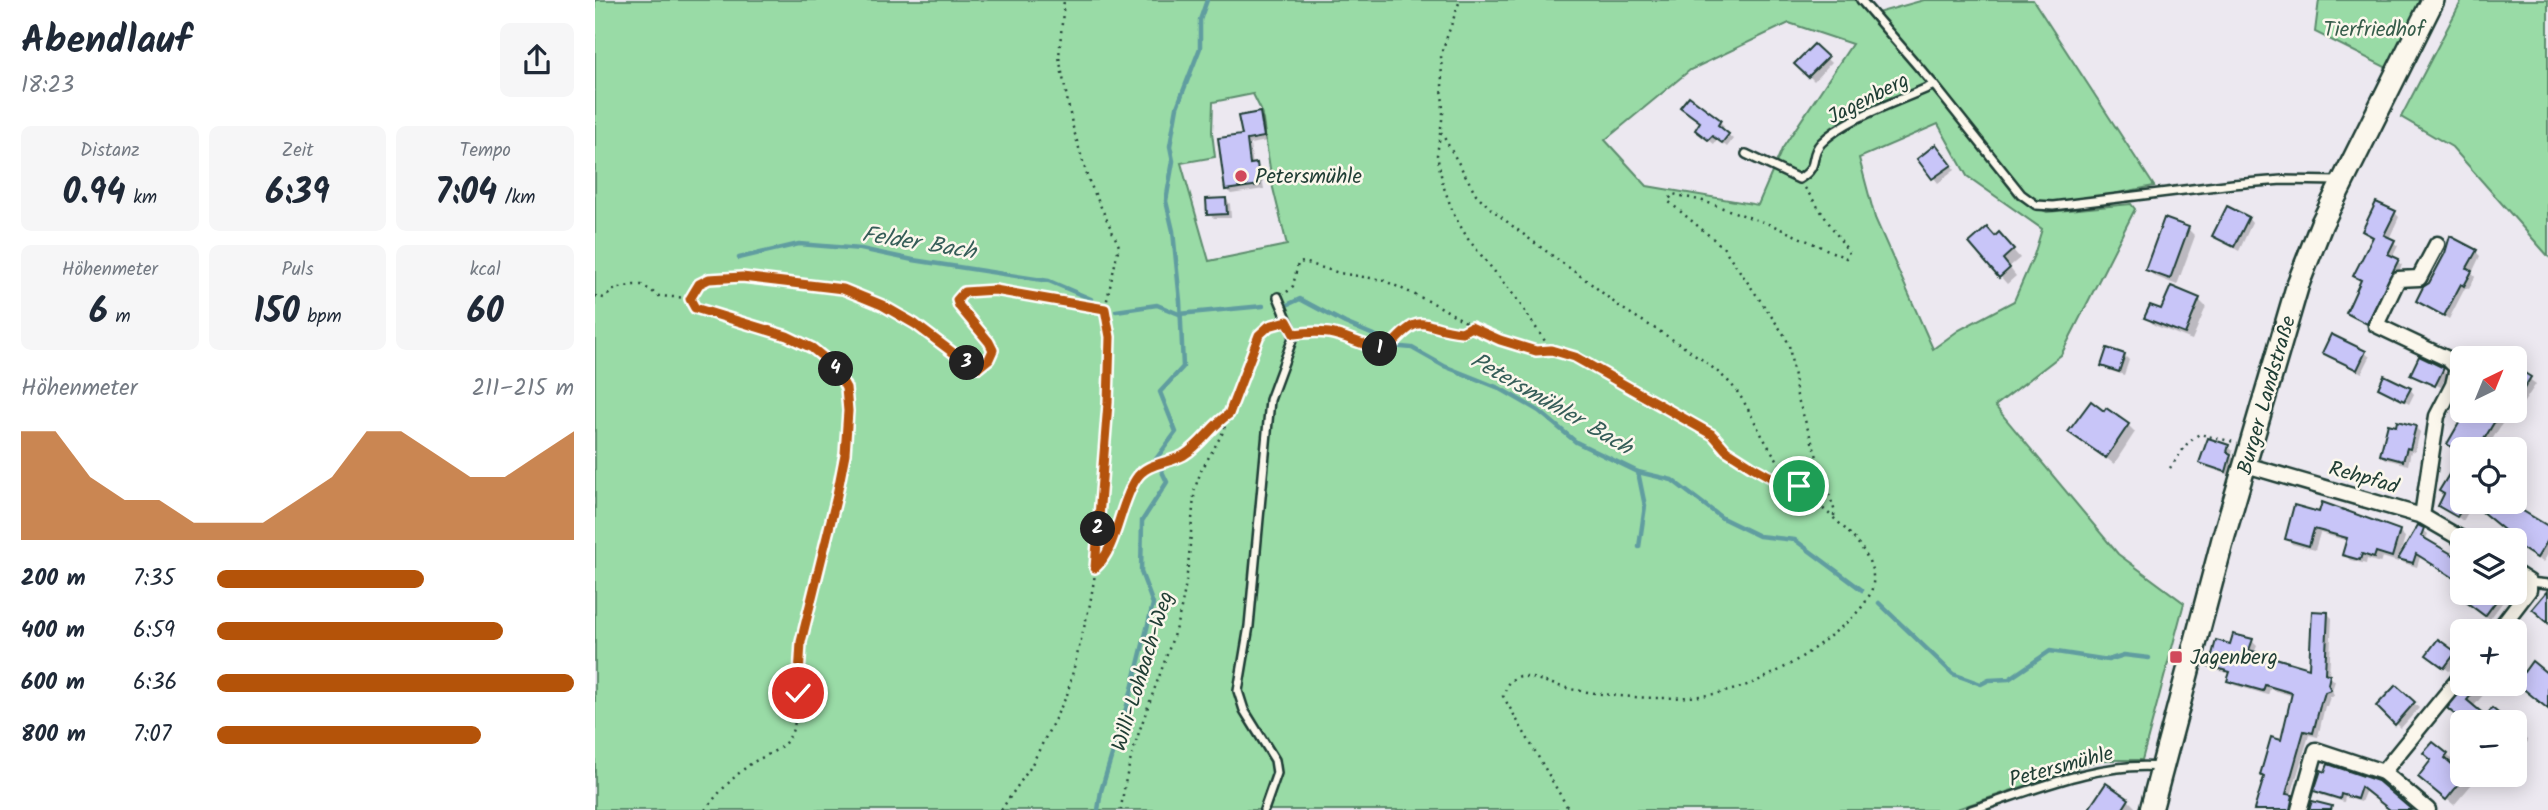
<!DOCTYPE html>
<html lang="de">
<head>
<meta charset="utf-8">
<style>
  body { margin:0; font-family:Kalam,sans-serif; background:#f6f6f7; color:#1f2937; height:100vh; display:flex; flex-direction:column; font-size:26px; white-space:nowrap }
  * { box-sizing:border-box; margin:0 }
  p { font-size:23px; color:#747a83 }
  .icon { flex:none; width:38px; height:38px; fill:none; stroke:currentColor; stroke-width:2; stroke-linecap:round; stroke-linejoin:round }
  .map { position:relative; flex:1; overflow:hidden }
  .panel { display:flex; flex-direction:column; background:#fff; width:595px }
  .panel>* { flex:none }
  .needle { width:46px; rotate:43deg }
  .tools { position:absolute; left:1855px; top:346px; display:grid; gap:14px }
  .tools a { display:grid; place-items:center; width:77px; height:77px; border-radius:10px; background:#fff; box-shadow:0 4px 18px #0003; font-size:35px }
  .pin { position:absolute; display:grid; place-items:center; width:60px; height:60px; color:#fff; margin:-30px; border:4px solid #fff; border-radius:50%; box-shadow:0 2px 7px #0007 }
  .km { position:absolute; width:35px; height:35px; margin:-18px; border-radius:50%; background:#222; color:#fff; font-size:19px; line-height:35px; text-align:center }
  .round { display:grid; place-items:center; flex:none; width:74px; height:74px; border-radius:10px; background:#f6f6f7 }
  .summary { display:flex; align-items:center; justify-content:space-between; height:119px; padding:0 21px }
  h1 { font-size:38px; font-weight:700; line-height:52px }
  .figures { display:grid; grid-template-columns:repeat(3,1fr); gap:10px; height:119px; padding:7px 21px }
  .figures div { display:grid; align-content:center; border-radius:10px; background:#f6f6f7; text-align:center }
  .figures b { font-size:35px; font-weight:700 }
  .figures small { font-size:19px; font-weight:400 }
  .figures p { font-size:19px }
  .chart { height:196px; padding:14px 21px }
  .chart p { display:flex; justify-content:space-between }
  .chart svg { width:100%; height:126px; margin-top:7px; fill:#b45309; opacity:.7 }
  ul { padding:0 21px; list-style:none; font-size:23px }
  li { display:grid; grid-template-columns:112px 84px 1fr; align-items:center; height:52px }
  li i { height:18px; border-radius:9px; background:#b45309 }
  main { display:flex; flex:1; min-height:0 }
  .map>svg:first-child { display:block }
</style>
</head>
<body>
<main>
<section class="panel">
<div class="summary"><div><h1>Abendlauf</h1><p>18:23</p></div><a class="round"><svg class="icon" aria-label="share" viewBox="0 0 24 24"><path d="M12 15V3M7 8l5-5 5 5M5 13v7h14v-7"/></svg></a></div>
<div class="figures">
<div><p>Distanz</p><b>0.94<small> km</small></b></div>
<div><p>Zeit</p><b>6:39</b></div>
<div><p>Tempo</p><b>7:04<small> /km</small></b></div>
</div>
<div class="figures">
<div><p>Höhenmeter</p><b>6<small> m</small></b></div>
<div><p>Puls</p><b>150<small> bpm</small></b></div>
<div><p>kcal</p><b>60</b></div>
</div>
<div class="chart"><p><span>Höhenmeter</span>211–215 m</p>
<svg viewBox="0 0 160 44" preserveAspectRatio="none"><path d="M0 44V6L10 6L20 22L30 30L40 30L50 38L60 38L70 38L80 30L90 22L100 6L110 6L120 14L130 22L140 22L150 14L160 6V44z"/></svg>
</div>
<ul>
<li><b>200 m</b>7:35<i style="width:58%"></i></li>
<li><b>400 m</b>6:59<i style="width:80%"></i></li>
<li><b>600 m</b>6:36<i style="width:100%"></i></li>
<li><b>800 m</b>7:07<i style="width:74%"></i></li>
</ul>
</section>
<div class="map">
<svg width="1953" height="810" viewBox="0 0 1953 810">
  <rect width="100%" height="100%" fill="#ece8f0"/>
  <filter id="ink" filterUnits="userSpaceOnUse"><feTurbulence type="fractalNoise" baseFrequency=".0143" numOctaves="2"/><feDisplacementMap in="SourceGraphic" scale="14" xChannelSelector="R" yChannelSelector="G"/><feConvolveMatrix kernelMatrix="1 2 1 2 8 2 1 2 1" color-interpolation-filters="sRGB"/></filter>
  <g filter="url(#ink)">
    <g fill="#99dba6" stroke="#5c8c6d" stroke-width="2" fill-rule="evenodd">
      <path d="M 0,0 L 1260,0 L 1342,95 L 1423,199 L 1452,212 L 1536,204 L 1540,209 L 1466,355 L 1400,406 L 1523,554 L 1589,603 L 1547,760 L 1505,760 L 1359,810 L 0,810 ZM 1194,23 L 1257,44 L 1187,149 L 1163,205 L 1052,186 L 1010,140 L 1095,70 ZM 658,94 L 666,110 L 678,188 L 692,245 L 614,261 L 586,163 L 620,157 L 617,132 L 618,102 ZM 1343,124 L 1372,176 L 1447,229 L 1439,255 L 1419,301 L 1364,330 L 1338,349 L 1280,218 L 1264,158 Z"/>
      <polygon points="1329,0 1438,0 1559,186 1458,206 1441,204 1426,194 1282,13"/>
      <polygon points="1724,0 1827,0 1792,68 1720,32"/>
      <polygon points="1867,0 1953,0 1953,256 1857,147 1806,117"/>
    </g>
    <g fill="#0003">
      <polygon points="1219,46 1236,63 1219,81 1202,64"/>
      <polygon points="664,114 669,119 672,141 655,144 658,166 662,165 666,170 669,189 636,194 631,189 649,136"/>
      <polygon points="1125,122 1129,126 1127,130 1138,139 1132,147 1122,139 1119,144 1106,134 1107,123"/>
      <polygon points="1345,151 1360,170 1343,183 1324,159"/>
      <polygon points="631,199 635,204 636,218 619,218 614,214"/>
      <polygon points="1800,213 1804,217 1794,239 1803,246 1797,258 1807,265 1776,327 1753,313 1768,282 1760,276 1779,238 1769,231"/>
      <polygon points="1653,218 1657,223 1644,251 1619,236"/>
      <polygon points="1593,229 1600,236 1582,285 1559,276 1552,269"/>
      <polygon points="1400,238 1411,242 1425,258 1414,267 1421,276 1412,284 1405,276"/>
      <polygon points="1881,252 1885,256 1877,273 1880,277 1874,289 1870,288 1854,319 1823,300"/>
      <polygon points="1604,300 1611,307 1597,340 1559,325 1551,317"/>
      <polygon points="1737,337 1770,353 1775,357 1767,373 1733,357 1729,353"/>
      <polygon points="1529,355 1534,360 1529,375 1513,370 1508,365"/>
      <polygon points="1920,369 1941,384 1923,411 1920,409"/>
      <polygon points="1848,370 1852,374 1846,387 1820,375"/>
      <polygon points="1785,387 1815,389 1819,394 1814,404"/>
      <polygon points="1869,411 1915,411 1893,446 1867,450 1867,502 1917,502 1914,505 1953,528 1953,554 1948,562 1920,545 1920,541 1913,541 1908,536 1911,531 1878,504 1868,521 1845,505 1862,465 1859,463 1865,453 1854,444 1872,415"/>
      <polygon points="1533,425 1540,432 1519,464 1475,431"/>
      <polygon points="1820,427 1825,432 1820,452 1816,451 1813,465 1791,459 1787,455"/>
      <polygon points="1633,446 1638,451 1636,456 1640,460 1635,475 1611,467 1606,463"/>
      <polygon points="1701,507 1804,531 1810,537 1803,562 1787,557 1785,563 1772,559 1771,564 1755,560 1749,554 1753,541 1725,533 1720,550 1697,544 1692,538"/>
      <polygon points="1828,530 1833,534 1830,541 1867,564 1867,583 1825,557 1822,567 1809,563 1804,558"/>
      <polygon points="1903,593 1910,599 1895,619 1871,602"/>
      <polygon points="1732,613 1737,618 1734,676 1740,681 1737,690 1739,695 1735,697 1732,706 1730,706 1723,737 1714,735 1696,796 1702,802 1700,810 1661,810 1670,778 1667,775 1687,742 1698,696 1675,689 1673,695 1639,685 1634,681 1636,674 1621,670 1616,665 1636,646 1657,641 1662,646 1659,653 1716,671"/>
      <polygon points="1859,654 1864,658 1854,671 1838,659"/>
      <polygon points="1874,684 1890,684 1894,688 1878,707 1892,718 1898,711 1912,723 1871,723 1855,708"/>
      <polygon points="1801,687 1824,708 1806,728 1783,706"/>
      <polygon points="1920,729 1933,741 1920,758"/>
      <polygon points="1852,755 1859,762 1856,766 1877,784 1859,805 1833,784"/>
      <polygon points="1734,766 1814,810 1794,810 1771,790 1766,802 1750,797 1749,802 1726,795 1721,790"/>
      <polygon points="1511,785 1533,800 1540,807 1539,810 1495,810"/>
    </g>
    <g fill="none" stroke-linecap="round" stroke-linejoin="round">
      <g stroke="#619da0" stroke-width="4.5">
        <polyline points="144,258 204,244 266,249 318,260 454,281 496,299"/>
        <polyline points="694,304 705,299 750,323 781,336 796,346 817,348 849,366 904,388 944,411 981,442 1043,472 1077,480 1127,518 1164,536 1200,540 1267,590"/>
        <polyline points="521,311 562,305 584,314 668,306"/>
        <polyline points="1043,472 1050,506 1044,547"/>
        <polyline points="1284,603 1358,674 1386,684 1394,680 1414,679 1455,651 1513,660 1529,655 1554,658"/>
        <polyline points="503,810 506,791 537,689 558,604 546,572 547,521 572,482 561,459 581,432 565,392 588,367 585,301 578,231 571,201 578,161 575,146 582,107 605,48 605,20 612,0"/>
      </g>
    </g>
    <g fill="#c8c5f8" stroke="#1f3d34" stroke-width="2">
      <polygon points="1219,44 1233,57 1213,77 1199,64"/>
      <polygon points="1094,96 1126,120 1123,125 1134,134 1127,143 1117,136 1113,140 1100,130 1105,122 1085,107"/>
      <polygon points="665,112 669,137 652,140 655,164 662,163 665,185 630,190 623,138 647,135 643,116"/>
      <polygon points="1341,144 1357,165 1337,179 1322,159"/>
      <polygon points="631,198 632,214 612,215 611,199"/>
      <polygon points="1781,202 1801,211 1789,235 1800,240 1793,254 1804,259 1772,324 1751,313 1766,280 1758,276 1778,237 1767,231"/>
      <polygon points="1632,206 1654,217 1639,247 1617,236"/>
      <polygon points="1569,218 1594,227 1575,279 1550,270"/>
      <polygon points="1392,227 1400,236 1404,232 1419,249 1408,259 1415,268 1404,278 1374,243"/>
      <polygon points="1855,236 1882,250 1872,268 1877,271 1869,286 1866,284 1849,316 1821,301 1828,287 1834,283 1850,253"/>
      <polygon points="1576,286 1605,298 1590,334 1549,318 1555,305 1566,309"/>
      <polygon points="1736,334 1771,351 1762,370 1727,353"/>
      <polygon points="1512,348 1530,354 1524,372 1506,366"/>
      <polygon points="1824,356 1849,368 1840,386 1815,375"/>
      <polygon points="1920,367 1936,377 1920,403"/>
      <polygon points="1789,375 1816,388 1809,401 1783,388"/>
      <polygon points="1496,401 1509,411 1511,408 1534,424 1511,458 1473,432"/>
      <polygon points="1871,411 1906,411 1888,441 1903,450 1860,450 1852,444"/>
      <polygon points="1802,421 1821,426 1815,449 1812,448 1808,461 1785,455 1793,424 1801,426"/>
      <polygon points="1613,438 1634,445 1632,452 1636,454 1631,472 1604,463"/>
      <polygon points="1867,453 1867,502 1871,502 1862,517 1843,506 1849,494 1844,491"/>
      <polygon points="1727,502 1805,530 1797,557 1781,552 1779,558 1767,554 1765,560 1747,555 1752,538 1719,529 1714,546 1690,539 1699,505 1724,512"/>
      <polygon points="1875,502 1913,502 1953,526 1953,540 1942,558 1920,544 1920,541 1914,541 1906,536 1909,530"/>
      <polygon points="1823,525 1829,528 1826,536 1867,560 1867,583 1821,554 1818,563 1803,559"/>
      <polygon points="1953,590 1953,623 1937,609"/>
      <polygon points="1859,593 1907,593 1890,616"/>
      <polygon points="1717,611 1733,612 1730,673 1735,675 1733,684 1736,690 1730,692 1727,702 1726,702 1718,733 1709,731 1691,794 1698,795 1695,810 1659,810 1669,777 1665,775 1676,737 1686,740 1697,693 1670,685 1668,691 1632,681 1635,672 1614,666 1621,640 1635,644 1638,634 1658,639 1654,650 1714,668"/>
      <polygon points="1843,639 1861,652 1849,668 1831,655"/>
      <polygon points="1937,661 1953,674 1953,709 1920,682 1920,664 1929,672"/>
      <polygon points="1872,684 1885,684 1872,700 1891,716 1897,708 1915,723 1870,723 1852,708"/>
      <polygon points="1801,685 1820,702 1800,725 1781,706"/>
      <polygon points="1838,742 1853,754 1850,758 1867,773 1867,775 1871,775 1851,800 1823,777 1836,760 1828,753"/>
      <polygon points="1733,764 1783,781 1817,810 1795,810 1766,787 1762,799 1746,794 1745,799 1719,791 1726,770 1730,772"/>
      <polygon points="1511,783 1534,799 1527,810 1493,810"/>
      <polygon points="1717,801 1737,806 1736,810 1714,810"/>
    </g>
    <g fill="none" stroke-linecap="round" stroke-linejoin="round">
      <g stroke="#1f3d34" stroke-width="12">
        <g id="service">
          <polyline points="1266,0 1339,85 1426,194 1441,205 1458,206 1638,184 1687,180 1743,181"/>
          <path d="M 1151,154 L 1204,179 C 1226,166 1213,157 1226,143 C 1250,118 1307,100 1339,85"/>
          <polyline points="1934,582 1953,584"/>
          <polyline points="669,810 682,773 680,760 649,710 643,691 654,626 675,400 699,335 683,297"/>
          <path d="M 1376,810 C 1436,791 1503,761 1566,767"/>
        </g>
      </g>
      <g stroke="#1f3d34" stroke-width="19">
        <g id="minor">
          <polyline points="1651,465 1827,516 1870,541"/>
          <polyline points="1827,516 1842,416 1858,385 1862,368 1853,359 1781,325 1803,279 1824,278 1842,244"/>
          <polyline points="1902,632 1934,590 1934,582 1920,573"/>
          <polyline points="1704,810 1721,750 1788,772"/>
          <polyline points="1833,810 1788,772 1867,675"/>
        </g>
      </g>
      <g stroke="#1f3d34" stroke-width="26">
        <polyline id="secondary" points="1556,810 1628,539 1703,284 1727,223 1838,0"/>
      </g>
      <g stroke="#1f3d34" stroke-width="2.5" stroke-dasharray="2 5" stroke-linecap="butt">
        <path d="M 846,132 L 881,194 L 894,207 C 925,233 958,256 991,280 C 1005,290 1018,303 1033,312 C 1068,334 1103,353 1133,381 C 1149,397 1158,420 1169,439 C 1179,456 1190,471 1203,486 C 1227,511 1282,545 1278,584 C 1275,606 1248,626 1231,639 C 1203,662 1164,684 1129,692 C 1085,702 1025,698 981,690 C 962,687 944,678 925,676 L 914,681 L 908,696 L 974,810"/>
        <polyline points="1210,188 1253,251 1254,255 1251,258 1179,226 1108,201 1078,194 1073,201 1128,247 1190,336 1194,345 1202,396 1240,512 1238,519"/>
        <polyline points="692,292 698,286 703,263 709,262 744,273 788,280 842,305 891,334 941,351 956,350 921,298 873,239 859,215 848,185 842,155 848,113 846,54 865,0"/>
        <polyline points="0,296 9,298 20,289 39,285 47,285 64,296 93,298"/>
        <path d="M 710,333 C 739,328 762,343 789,350 L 818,324 L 835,324 L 867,333 L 875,328"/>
        <polyline points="956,350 980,357 1021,379 1118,435 1141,457 1188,484 1202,486"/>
        <polyline points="1575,468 1592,444 1604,434 1639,442"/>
        <path d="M 501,568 C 522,549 524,505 541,479 C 552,461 576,464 593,452 C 608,442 617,425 632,415"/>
        <path d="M 110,810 C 123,793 137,778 154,765 C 168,755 189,751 196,734 C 208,706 202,670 207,640 C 216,580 279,415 240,367 C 217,340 174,328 141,319 C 128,316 112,315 100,308 L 95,299 L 105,284 L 114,279 L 147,277 L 177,279 L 248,290 L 287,305 L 320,324 L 377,367 L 384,367 L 394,359 L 398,350 L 394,342 L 364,306 L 362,300 L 369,292 L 399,291 L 510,309"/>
        <polyline points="406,810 435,768 472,695 495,604 501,568 508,474 515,337 510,309 524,246 493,179 477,124 464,57 469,0"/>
        <path d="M 526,810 C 533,743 565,684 583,620 C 595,578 595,531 600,488 L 606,471 L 627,434 L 665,335 L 669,329 L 682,323"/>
      </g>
      <use href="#service" stroke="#fbf7ec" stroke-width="7"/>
      <use href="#minor" stroke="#fbf7ec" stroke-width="14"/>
      <use href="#secondary" stroke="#fbf7ec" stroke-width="21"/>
    </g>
  </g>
  <g fill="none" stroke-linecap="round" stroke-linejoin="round" filter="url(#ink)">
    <g stroke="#fff" stroke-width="14">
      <path id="route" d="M 203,693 L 206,642 L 241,500 L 250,454 L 253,411 L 251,388 L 239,366 L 217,348 L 192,336 L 100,308 L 95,299 L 104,284 L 114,279 L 147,277 L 248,289 L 287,305 L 320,324 L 377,367 L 384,367 L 394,359 L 398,350 L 394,342 L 364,306 L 362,300 L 369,292 L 400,290 L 510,309 L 515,337 L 513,403 L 500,568 C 522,549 524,505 541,479 C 552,462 573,464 589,455 C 607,444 617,425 634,414 L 664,335 L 674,326 L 692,321 L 699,334 C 744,327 750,341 789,350 L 792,350 C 829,308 823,328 867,332 L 876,327 L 905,340 L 941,351 L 956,350 L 980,357 L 1118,435 L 1131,450 L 1156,466 L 1188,484 L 1204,486"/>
    </g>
    <use href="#route" stroke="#b45309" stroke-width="9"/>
  </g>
  <g fill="#d1495b" stroke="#fbf7ec" stroke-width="2.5">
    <circle cx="646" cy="176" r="7"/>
    <rect x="1574" y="650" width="14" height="14" rx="3.5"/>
  </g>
  <g text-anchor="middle" stroke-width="5" stroke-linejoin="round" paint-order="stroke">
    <g font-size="21" fill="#375d4b" stroke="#fbf7ec">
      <text x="1779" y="36">Tierfriedhof</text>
    </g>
    <g font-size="21" fill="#1f3d34" stroke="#fbf7ec">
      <text transform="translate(1273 98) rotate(-27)" y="7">Jagenberg</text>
      <text transform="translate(1671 395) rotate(-74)" y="7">Burger Landstraße</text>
      <text transform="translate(1769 477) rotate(16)" y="7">Rehpfad</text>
      <text transform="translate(547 671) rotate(-73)" y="7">Willi-Lohbach-Weg</text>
      <text transform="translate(1466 766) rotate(-15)" y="7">Petersmühle</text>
    </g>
    <g font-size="21" fill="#1f3d34" stroke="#fbf7ec" text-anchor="start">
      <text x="660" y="183">Petersmühle</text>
      <text x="1595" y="664">Jagenberg</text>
    </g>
    <g font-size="23" font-style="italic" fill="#355d58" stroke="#fbf7ec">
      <text transform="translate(324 242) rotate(9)" y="8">Felder Bach</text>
      <text transform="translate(957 403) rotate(30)" y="8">Petersmühler Bach</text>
    </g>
  </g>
</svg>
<div class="tools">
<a><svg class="needle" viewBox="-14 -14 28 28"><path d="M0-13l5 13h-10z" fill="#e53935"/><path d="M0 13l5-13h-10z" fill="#747a83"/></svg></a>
<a><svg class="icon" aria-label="locate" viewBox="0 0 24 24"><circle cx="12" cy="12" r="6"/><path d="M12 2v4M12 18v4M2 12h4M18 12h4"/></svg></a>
<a><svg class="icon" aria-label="layers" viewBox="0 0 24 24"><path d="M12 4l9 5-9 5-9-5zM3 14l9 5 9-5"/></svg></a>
<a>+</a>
<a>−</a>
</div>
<div class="pin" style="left:1204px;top:486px;background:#1e9e55"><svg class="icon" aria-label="arrive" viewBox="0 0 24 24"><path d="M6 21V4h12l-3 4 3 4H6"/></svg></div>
<div class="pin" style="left:203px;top:693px;background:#d93025"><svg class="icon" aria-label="check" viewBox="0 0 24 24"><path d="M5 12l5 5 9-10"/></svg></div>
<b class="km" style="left:785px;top:349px">1</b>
<b class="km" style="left:503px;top:529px">2</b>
<b class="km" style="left:372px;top:363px">3</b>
<b class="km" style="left:241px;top:369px">4</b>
</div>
</main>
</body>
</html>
